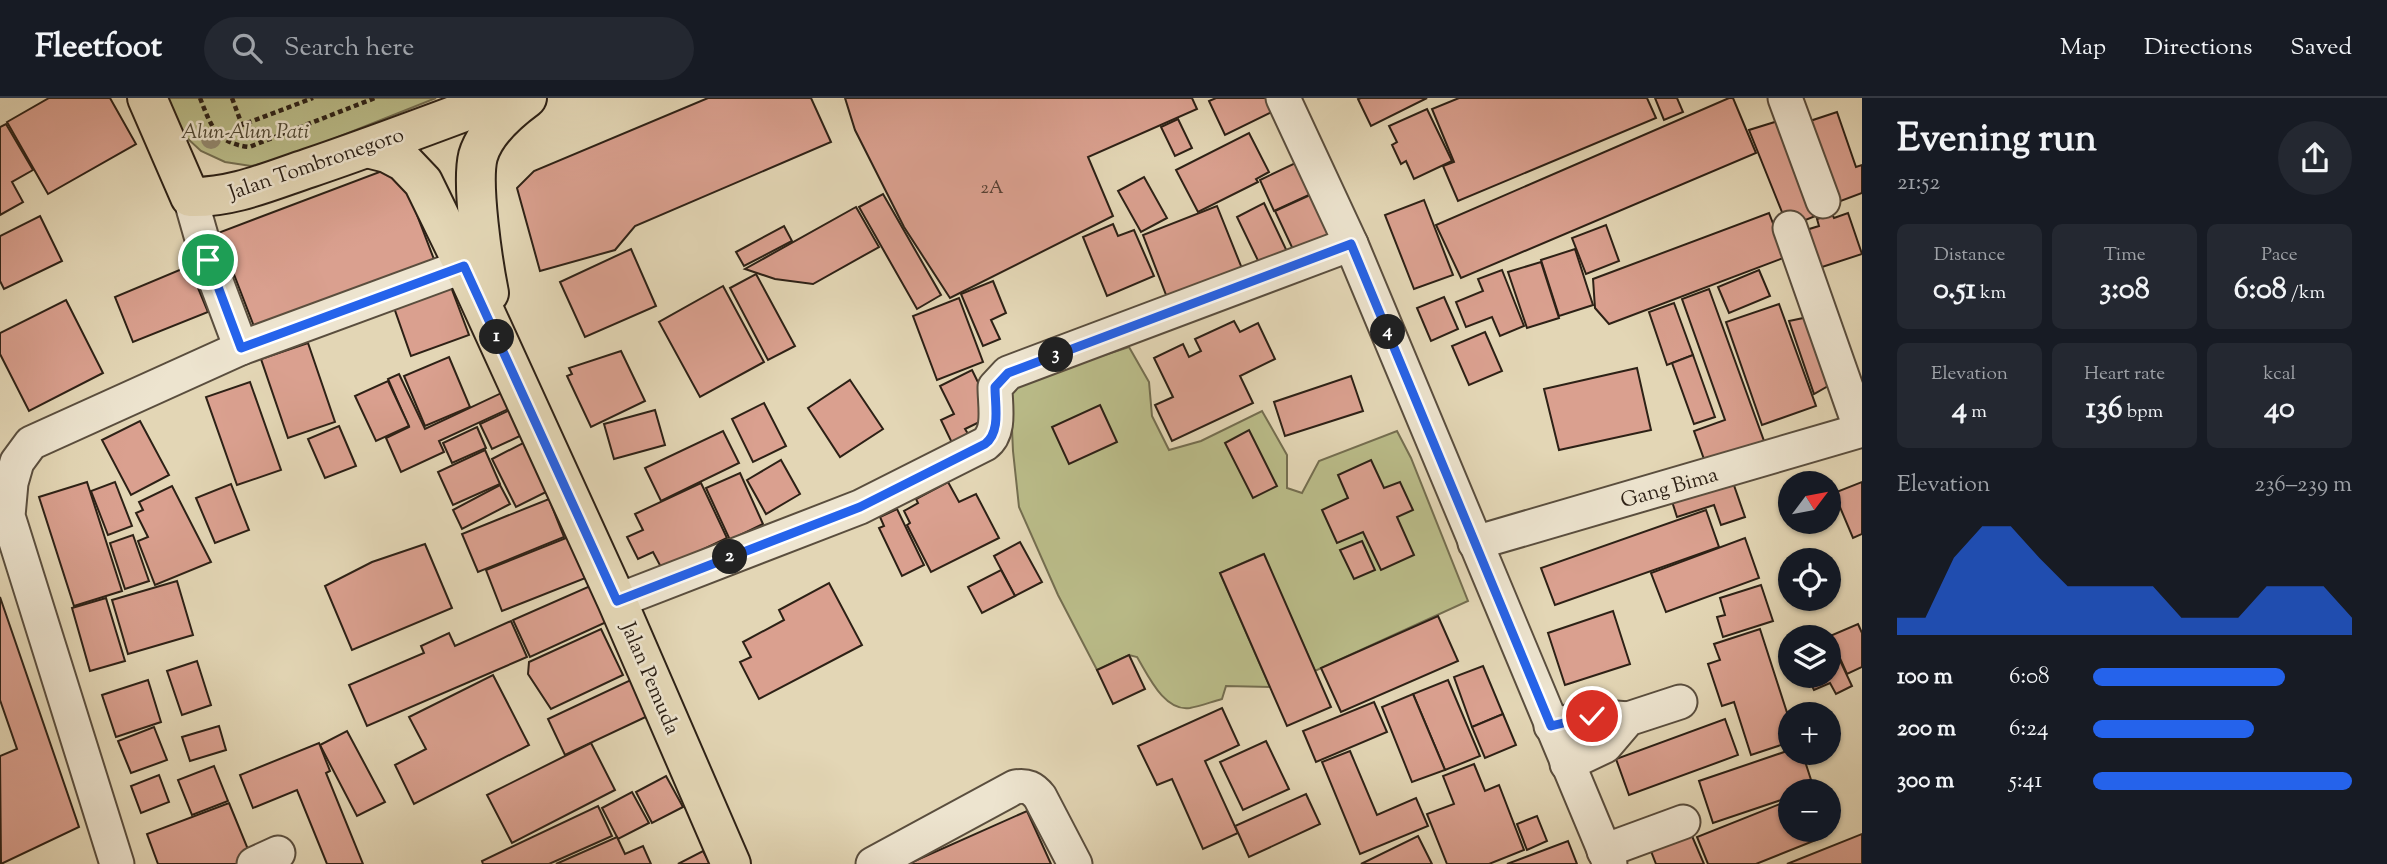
<!DOCTYPE html>
<html lang="en">
<head>
<meta charset="utf-8">
<style>
  body { margin:0; font-family:"Sorts Mill Goudy",serif; background:#242831; color:#f1f3f6; height:100vh; display:flex; flex-direction:column; font-size:26px; white-space:nowrap }
  * { box-sizing:border-box; margin:0 }
  p { font-size:23px; color:#9ea1a6 }
  .icon { flex:none; width:38px; height:38px; fill:none; stroke:currentColor; stroke-width:2; stroke-linecap:round; stroke-linejoin:round }
  .map { position:relative; flex:1; overflow:hidden }
  .sheet { display:flex; flex-direction:column; background:#171b24; width:525px }
  .sheet>* { flex:none }
  .needle { width:46px; rotate:58deg }
  .buttons { position:absolute; left:1778px; top:373px; display:grid; gap:14px }
  .buttons a { display:grid; place-items:center; width:63px; height:63px; border-radius:50%; background:#171b24; box-shadow:0 2px 5px #0004; font-size:35px }
  .pin { position:absolute; display:grid; place-items:center; width:60px; height:60px; color:#fff; margin:-30px; border:4px solid #fff; border-radius:50%; box-shadow:0 2px 7px #0007 }
  .km { position:absolute; width:35px; height:35px; margin:-18px; border-radius:50%; background:#222; color:#fff; font-size:19px; line-height:35px; text-align:center }
  .round { display:grid; place-items:center; flex:none; width:74px; height:74px; border-radius:37px; background:#242831 }
  .headline { display:flex; align-items:center; justify-content:space-between; height:119px; padding:0 35px }
  h1 { font-size:38px; font-weight:800; line-height:52px }
  .metrics { display:grid; grid-template-columns:repeat(3,1fr); gap:10px; height:119px; padding:7px 35px }
  .metrics div { display:grid; align-content:center; border-radius:10px; background:#242831; text-align:center }
  .metrics b { font-size:30px; font-weight:800 }
  .metrics small { font-size:19px; font-weight:400 }
  .metrics p { font-size:19px }
  .chart { height:196px; padding:14px 35px }
  .chart p { display:flex; justify-content:space-between }
  .chart svg { width:100%; height:126px; margin-top:7px; fill:#2563eb; opacity:.7 }
  ul { padding:0 35px; list-style:none; font-size:23px }
  li { display:grid; grid-template-columns:112px 84px 1fr; align-items:center; height:52px }
  li i { height:18px; border-radius:9px; background:#2563eb }
  header { display:flex; align-items:center; gap:42px; box-sizing:border-box; height:98px; padding:0 35px; background:#171b24; border-bottom:2px solid #363941 }
  header strong { font-size:33px }
  nav { display:flex; gap:38px; margin-inline-start:auto; font-size:24px }
  .search { width:490px; height:63px; background:#242831; display:flex; align-items:center; gap:18px; box-sizing:border-box; padding:0 24px; border-radius:38px; color:#9ea1a6; font-size:26px }
  main { display:flex; flex:1; min-height:0 }
  .map>svg:first-child { display:block }
</style>
</head>
<body>
<header>
<strong>Fleetfoot</strong>
<div class="search"><svg class="icon" aria-label="search" viewBox="0 0 24 24"><circle cx="10" cy="10" r="6"/><path d="M15 15l6 6"/></svg>Search here</div>
<nav><a>Map</a><a>Directions</a><a>Saved</a></nav>
</header>
<main>
<div class="map">
<svg width="1862" height="766" viewBox="0 0 1862 766">
  <rect width="100%" height="100%" fill="#e3d6b5"/>
  <filter id="stains"><feTurbulence type="fractalNoise" baseFrequency=".00286" numOctaves="4"/><feColorMatrix values="0 0 0 0 .2 0 0 0 0 .09 0 0 0 0 .02 0 0 0 .5 -.17"/></filter>
  <radialGradient id="worn" r=".72"><stop offset=".6" stop-color="#630" stop-opacity="0"/><stop offset="1" stop-color="#630" stop-opacity=".3"/></radialGradient>
  <g fill="#babc89" stroke="#746e50" stroke-width="2">
    <polygon points="162,0 436,0 283,61 251,68 225,64 201,53 175,29"/>
    <path d="M 1129,249 L 1149,284 L 1152,318 L 1169,352 L 1201,343 L 1262,313 L 1287,357 L 1287,390 L 1302,395 L 1319,363 L 1397,333 L 1411,360 L 1468,503 L 1315,573 L 1263,456 L 1220,475 L 1270,589 L 1226,588 L 1222,601 C 1211,604 1200,608 1190,610 C 1164,614 1148,577 1137,559 L 1129,557 L 1097,572 L 1058,497 L 1019,409 L 1013,353 L 1010,288 Z"/>
  </g>
  <g fill="#daa08f" stroke="#2d2116" stroke-width="2">
    <polygon points="49,0 110,0 136,46 48,96 7,24"/>
    <polygon points="708,0 811,0 831,44 635,128 615,152 540,173 517,90 534,73"/>
    <polygon points="845,0 1192,0 1197,11 1088,59 1113,118 950,200 904,129 855,32"/>
    <polygon points="1216,0 1280,0 1284,8 1225,37 1209,3"/>
    <polygon points="1361,0 1427,0 1371,28 1358,1"/>
    <polygon points="1459,0 1647,0 1656,20 1458,103 1443,68 1454,64 1432,11"/>
    <polygon points="1655,0 1677,0 1683,14 1664,22"/>
    <polygon points="1729,0 1733,0 1756,55 1461,180 1436,127"/>
    <polygon points="1427,11 1452,63 1414,81 1406,63 1401,66 1392,47 1397,44 1389,28"/>
    <polygon points="1837,14 1856,69 1862,67 1862,95 1838,104 1810,23"/>
    <polygon points="1178,21 1192,50 1175,58 1161,29"/>
    <polygon points="1778,23 1818,117 1788,129 1749,32"/>
    <polygon points="6,26 33,72 12,84 23,104 0,117 0,29"/>
    <polygon points="1249,35 1269,74 1256,81 1258,84 1198,114 1176,72"/>
    <polygon points="1308,59 1322,91 1274,113 1260,82"/>
    <polygon points="398,67 435,164 255,231 218,135"/>
    <polygon points="1144,79 1167,120 1141,134 1118,93"/>
    <polygon points="883,96 941,197 917,211 859,109"/>
    <polygon points="1310,97 1333,146 1298,162 1275,113"/>
    <polygon points="1424,102 1453,177 1414,191 1385,117"/>
    <polygon points="1264,105 1291,162 1264,175 1237,119"/>
    <polygon points="1217,108 1243,173 1168,202 1143,137"/>
    <polygon points="856,109 879,149 813,186 775,181 745,171"/>
    <polygon points="1769,115 1786,159 1609,226 1595,210 1593,181"/>
    <polygon points="1848,115 1862,156 1819,170 1806,132 1819,128 1817,121 1832,116 1834,120"/>
    <polygon points="40,118 62,163 4,191 0,183 0,138"/>
    <polygon points="1113,126 1118,138 1134,132 1154,178 1107,198 1083,139"/>
    <polygon points="1606,127 1619,163 1586,176 1572,140"/>
    <polygon points="784,128 792,143 744,168 736,154"/>
    <polygon points="631,151 656,208 585,239 560,184"/>
    <polygon points="1575,151 1593,207 1559,218 1541,162"/>
    <polygon points="1541,164 1559,220 1527,230 1508,174"/>
    <polygon points="189,168 208,214 133,244 115,199"/>
    <polygon points="1502,172 1524,228 1500,238 1492,219 1466,229 1456,204 1483,193 1478,181"/>
    <polygon points="1759,172 1770,198 1729,215 1718,189"/>
    <polygon points="756,176 795,248 768,262 730,190"/>
    <polygon points="448,181 469,237 411,258 391,201"/>
    <polygon points="993,183 1006,215 991,222 1000,241 983,248 961,196"/>
    <polygon points="723,188 764,264 700,299 659,224"/>
    <polygon points="1709,191 1764,343 1705,364 1694,333 1725,322 1682,201"/>
    <polygon points="1444,199 1458,231 1431,243 1417,210"/>
    <polygon points="959,200 983,264 937,282 913,218"/>
    <polygon points="66,202 103,275 29,313 0,256 0,235"/>
    <polygon points="1674,205 1693,257 1667,267 1649,214"/>
    <polygon points="1779,206 1816,308 1762,327 1726,224"/>
    <polygon points="1813,218 1835,284 1814,296 1789,223"/>
    <polygon points="1234,223 1240,234 1258,225 1275,261 1240,278 1253,305 1172,343 1155,307 1173,299 1154,260 1183,246 1189,259 1201,253 1195,241"/>
    <polygon points="1485,234 1502,273 1469,287 1452,248"/>
    <polygon points="308,245 335,324 288,340 261,261"/>
    <polygon points="621,253 645,303 591,329 567,278 572,276 569,270"/>
    <polygon points="1693,257 1715,319 1694,326 1672,265"/>
    <polygon points="449,259 470,309 425,328 404,278"/>
    <polygon points="1637,270 1651,332 1559,352 1544,291"/>
    <polygon points="972,272 994,317 965,331 970,339 953,347 941,322 954,316 940,288"/>
    <polygon points="399,276 425,331 510,291 517,307 439,343 444,354 401,374 386,340 409,329 388,281"/>
    <polygon points="1351,278 1363,313 1285,338 1274,304"/>
    <polygon points="850,282 883,331 840,359 808,310"/>
    <polygon points="388,283 409,328 376,343 355,298"/>
    <polygon points="250,284 281,372 237,387 206,299"/>
    <polygon points="764,305 786,348 753,364 732,321"/>
    <polygon points="1100,307 1117,344 1069,366 1052,329"/>
    <polygon points="510,312 522,337 492,351 480,326"/>
    <polygon points="655,312 665,347 614,361 604,326"/>
    <polygon points="140,323 169,377 131,397 102,342"/>
    <polygon points="339,328 356,368 325,380 308,341"/>
    <polygon points="477,329 486,350 452,365 443,345"/>
    <polygon points="1249,332 1277,388 1253,400 1225,345"/>
    <polygon points="723,333 739,365 661,403 645,370"/>
    <polygon points="527,343 552,391 516,409 492,361"/>
    <polygon points="485,352 500,386 453,407 438,374"/>
    <polygon points="781,362 800,396 766,416 747,382"/>
    <polygon points="1371,362 1384,390 1400,384 1413,412 1397,419 1414,457 1381,472 1363,434 1337,445 1322,412 1348,400 1338,377"/>
    <polygon points="1729,373 1745,419 1721,427 1714,407 1677,419 1669,394"/>
    <polygon points="740,375 763,426 730,442 706,390"/>
    <polygon points="87,384 122,493 74,508 39,399"/>
    <polygon points="115,384 132,428 108,437 91,393"/>
    <polygon points="948,384 959,404 976,396 999,440 931,474 907,427 910,425 904,413 918,405 916,401"/>
    <polygon points="1862,384 1862,436 1853,440 1834,395"/>
    <polygon points="701,385 727,440 662,471 653,454 638,461 627,439 643,432 635,416"/>
    <polygon points="231,386 249,432 215,445 196,400"/>
    <polygon points="500,387 510,406 462,431 453,412"/>
    <polygon points="172,388 211,464 155,487 138,443 148,439 136,415 143,412 139,404"/>
    <polygon points="549,401 564,439 478,474 462,436"/>
    <polygon points="897,411 924,467 902,478 879,430 884,428 880,419"/>
    <polygon points="1706,412 1719,449 1555,507 1541,470"/>
    <polygon points="133,437 149,483 125,491 110,445"/>
    <polygon points="571,438 588,479 502,513 486,472"/>
    <polygon points="1745,440 1759,480 1666,514 1651,475"/>
    <polygon points="1362,443 1375,472 1354,481 1340,452"/>
    <polygon points="1020,444 1042,484 1015,498 994,458"/>
    <polygon points="425,446 452,510 352,552 325,488 372,464"/>
    <polygon points="1264,456 1331,609 1287,628 1220,475"/>
    <polygon points="1001,472 1015,498 982,515 968,489"/>
    <polygon points="177,483 193,537 128,556 112,502"/>
    <polygon points="597,485 613,521 530,559 513,522"/>
    <polygon points="829,485 862,547 759,601 740,564 751,559 743,544 784,522 779,512"/>
    <polygon points="1761,487 1773,523 1723,539 1717,519 1725,517 1720,500"/>
    <polygon points="0,499 79,729 1,766 0,658 17,651 0,602"/>
    <polygon points="106,500 125,563 90,573 72,510"/>
    <polygon points="1613,513 1630,566 1565,587 1548,535"/>
    <polygon points="1438,518 1458,563 1341,614 1321,570"/>
    <polygon points="511,523 527,559 367,628 349,587 424,555 421,548 449,535 455,548"/>
    <polygon points="1858,526 1862,535 1862,569 1847,576 1830,538"/>
    <polygon points="601,531 623,577 551,611 528,576 529,564"/>
    <polygon points="1760,531 1790,624 1790,644 1751,657 1734,604 1722,608 1708,566 1720,562 1714,546"/>
    <polygon points="1829,539 1852,588 1836,596 1830,585 1814,592 1807,578 1829,578"/>
    <polygon points="1129,557 1145,591 1113,606 1097,572"/>
    <polygon points="197,563 211,607 182,617 167,573"/>
    <polygon points="1483,568 1503,616 1472,629 1454,579"/>
    <polygon points="493,577 529,647 414,706 395,667 426,651 409,619"/>
    <polygon points="635,580 652,616 565,657 548,621"/>
    <polygon points="148,582 161,624 116,639 102,597"/>
    <polygon points="1448,582 1480,658 1445,672 1413,596"/>
    <polygon points="1413,596 1445,672 1412,684 1382,609"/>
    <polygon points="1374,604 1387,634 1316,664 1303,633"/>
    <polygon points="1222,610 1239,647 1205,663 1238,735 1203,751 1172,681 1157,687 1138,648"/>
    <polygon points="1503,616 1516,647 1485,660 1472,629"/>
    <polygon points="1725,621 1738,657 1629,697 1616,661"/>
    <polygon points="219,628 226,652 190,663 182,639"/>
    <polygon points="154,629 167,662 131,675 118,643"/>
    <polygon points="347,633 385,704 357,718 320,647"/>
    <polygon points="1266,643 1289,691 1243,712 1220,664"/>
    <polygon points="319,645 330,673 326,675 363,766 327,766 297,692 253,710 240,677"/>
    <polygon points="591,645 615,692 512,745 487,697"/>
    <polygon points="1790,652 1790,654 1802,654 1814,691 1790,693 1790,699 1713,725 1699,683"/>
    <polygon points="1350,653 1377,717 1416,700 1428,728 1360,756 1322,664"/>
    <polygon points="1474,666 1485,693 1499,687 1524,752 1489,766 1447,766 1427,716 1454,706 1443,678"/>
    <polygon points="214,668 228,703 192,717 178,682"/>
    <polygon points="159,677 169,704 141,715 131,688"/>
    <polygon points="666,678 683,709 652,725 636,694"/>
    <polygon points="632,694 649,725 618,741 602,710"/>
    <polygon points="1306,696 1320,726 1249,759 1235,728"/>
    <polygon points="1790,702 1790,732 1823,732 1826,738 1756,766 1708,766 1697,739"/>
    <polygon points="229,705 254,766 158,766 147,736"/>
    <polygon points="598,708 612,738 549,766 483,766 482,763"/>
    <polygon points="1027,713 1051,766 908,766"/>
    <polygon points="1537,718 1547,743 1527,752 1517,726"/>
    <polygon points="1689,731 1704,766 1656,766 1649,748"/>
    <polygon points="1862,736 1862,766 1787,766"/>
    <polygon points="1418,738 1432,766 1361,766"/>
    <polygon points="617,739 625,756 643,748 651,766 556,766"/>
    <polygon points="1568,743 1577,766 1507,766"/>
    <polygon points="703,753 710,766 678,766"/>
  </g>
  <g fill="none" stroke-linecap="round" stroke-linejoin="round">
    <g stroke="#5a4e3e" stroke-width="37">
      <g id="minor">
        <polyline points="1283,0 1351,146 1610,766"/>
        <polyline points="1785,0 1823,103"/>
        <polyline points="190,99 208,162 241,250"/>
        <polyline points="1790,130 1861,332"/>
        <polyline points="1475,445 1862,332"/>
        <path d="M 617,503 L 860,409 L 985,346 C 1001,334 995,308 995,289 L 1008,275 L 1351,146"/>
        <polyline points="1551,628 1592,618 1628,621"/>
        <polyline points="1567,666 1605,648 1628,621 1680,604"/>
        <polyline points="1604,753 1683,724"/>
        <polyline points="117,766 8,418 11,385 17,364 31,345 241,250 464,168"/>
        <polyline points="254,766 278,755"/>
        <path d="M 873,766 L 1015,689 C 1027,687 1033,690 1040,699 L 1075,766"/>
      </g>
    </g>
    <g stroke="#2d2116" stroke-width="42">
      <g id="major">
        <path d="M 147,0 L 190,99 C 232,100 270,83 309,70 C 374,48 437,24 501,0"/>
        <polyline points="367,50 387,55 404,64 423,84 464,168 617,503 731,766"/>
        <path d="M 489,195 C 483,165 471,86 478,58 C 485,34 508,14 527,0"/>
      </g>
    </g>
    <g stroke="#2d2116" stroke-width="4.5" stroke-dasharray="5 3.5" stroke-linecap="butt">
      <path d="M 200,0 C 211,28 216,45 249,49 L 375,0"/>
      <polyline points="232,0 242,27 313,0"/>
    </g>
    <use href="#minor" stroke="#ede4cf" stroke-width="33"/>
    <use href="#major" stroke="#e3d6b5" stroke-width="38"/>
  </g>
  <circle fill="#92886e" cx="211" cy="41" r="10"/>
  <g fill="none" stroke-linecap="round" stroke-linejoin="round">
    <g stroke="#fff" stroke-width="14">
      <path id="route" d="M 208,162 L 241,250 L 464,168 L 617,503 L 860,409 L 985,346 C 1001,334 995,308 995,289 L 1008,275 L 1351,146 L 1551,628 L 1592,618"/>
    </g>
    <use href="#route" stroke="#2563eb" stroke-width="9"/>
  </g>
  <g text-anchor="middle" stroke-width="5" stroke-linejoin="round" paint-order="stroke">
    <g font-size="18" fill="#584134">
      <text x="992" y="95">2A</text>
    </g>
    <g font-size="21" font-style="italic" fill="#504833" stroke="#ede4cf">
      <text x="245" y="40">Alun-Alun Pati</text>
    </g>
    <g font-size="21" fill="#2d2116" stroke="#ede4cf">
      <text transform="translate(316 65) rotate(-19)" y="7">Jalan Tombronegoro</text>
      <text transform="translate(1669 389) rotate(-16)" y="7">Gang Bima</text>
      <text transform="translate(651 580) rotate(67)" y="7">Jalan Pemuda</text>
    </g>
  </g>
  <rect width="100%" height="100%" filter="url(#stains)"/>
  <rect width="100%" height="100%" fill="url(#worn)"/>
</svg>
<div class="buttons">
<a><svg class="needle" viewBox="-14 -14 28 28"><path d="M0-13l5 13h-10z" fill="#e53935"/><path d="M0 13l5-13h-10z" fill="#9ea1a6"/></svg></a>
<a><svg class="icon" aria-label="locate" viewBox="0 0 24 24"><circle cx="12" cy="12" r="6"/><path d="M12 2v4M12 18v4M2 12h4M18 12h4"/></svg></a>
<a><svg class="icon" aria-label="layers" viewBox="0 0 24 24"><path d="M12 4l9 5-9 5-9-5zM3 14l9 5 9-5"/></svg></a>
<a>+</a>
<a>−</a>
</div>
<div class="pin" style="left:208px;top:162px;background:#1e9e55"><svg class="icon" aria-label="arrive" viewBox="0 0 24 24"><path d="M6 21V4h12l-3 4 3 4H6"/></svg></div>
<div class="pin" style="left:1592px;top:618px;background:#d93025"><svg class="icon" aria-label="check" viewBox="0 0 24 24"><path d="M5 12l5 5 9-10"/></svg></div>
<b class="km" style="left:497px;top:239px">1</b>
<b class="km" style="left:730px;top:459px">2</b>
<b class="km" style="left:1056px;top:257px">3</b>
<b class="km" style="left:1388px;top:234px">4</b>
</div>
<section class="sheet">
<div class="headline"><div><h1>Evening run</h1><p>21:52</p></div><a class="round"><svg class="icon" aria-label="share" viewBox="0 0 24 24"><path d="M12 15V3M7 8l5-5 5 5M5 13v7h14v-7"/></svg></a></div>
<div class="metrics">
<div><p>Distance</p><b>0.51<small> km</small></b></div>
<div><p>Time</p><b>3:08</b></div>
<div><p>Pace</p><b>6:08<small> /km</small></b></div>
</div>
<div class="metrics">
<div><p>Elevation</p><b>4<small> m</small></b></div>
<div><p>Heart rate</p><b>136<small> bpm</small></b></div>
<div><p>kcal</p><b>40</b></div>
</div>
<div class="chart"><p><span>Elevation</span>236–239 m</p>
<svg viewBox="0 0 160 44" preserveAspectRatio="none"><path d="M0 44V38L10 38L20 17L30 6L40 6L50 17L60 27L70 27L80 27L90 27L100 38L110 38L120 38L130 27L140 27L150 27L160 38V44z"/></svg>
</div>
<ul>
<li><b>100 m</b>6:08<i style="width:74%"></i></li>
<li><b>200 m</b>6:24<i style="width:62%"></i></li>
<li><b>300 m</b>5:41<i style="width:100%"></i></li>
</ul>
</section>
</main>
</body>
</html>
